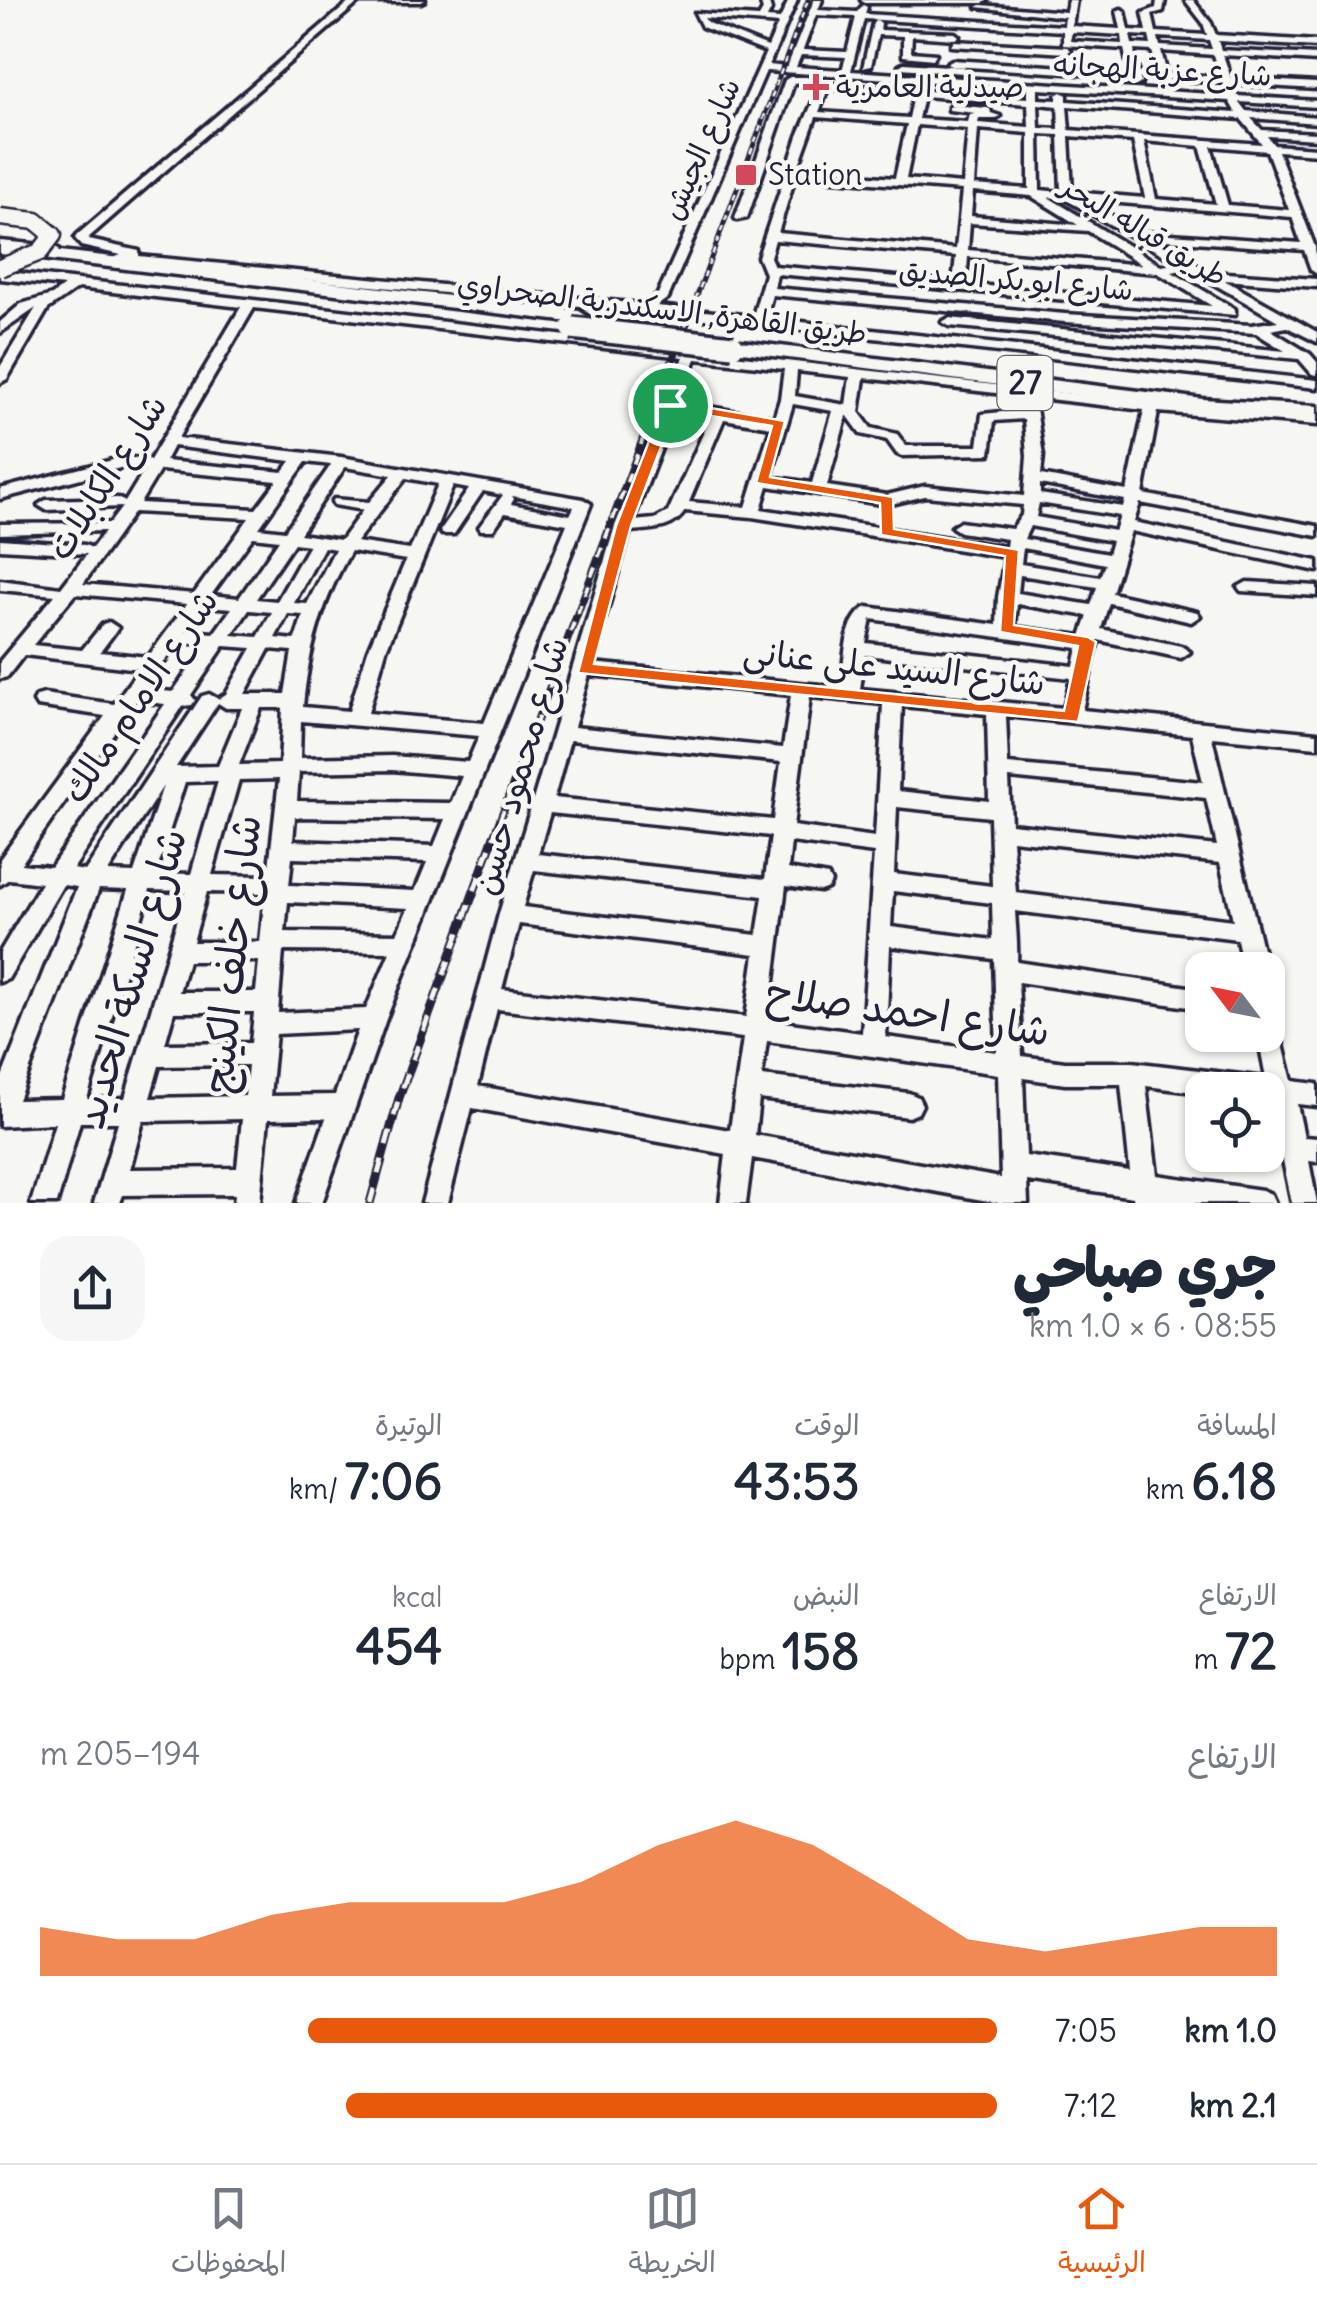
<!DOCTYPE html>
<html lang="ar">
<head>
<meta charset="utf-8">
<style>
  body { margin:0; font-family:Delius,"Playpen Sans Arabic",sans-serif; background:#f6f6f7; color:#1f2937; direction:rtl; height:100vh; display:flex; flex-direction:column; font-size:38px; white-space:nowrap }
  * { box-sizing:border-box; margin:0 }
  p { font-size:32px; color:#747a83 }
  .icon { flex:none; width:55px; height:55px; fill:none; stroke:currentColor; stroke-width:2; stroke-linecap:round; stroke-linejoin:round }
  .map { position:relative; height:1203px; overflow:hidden; direction:ltr }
  .sheet { display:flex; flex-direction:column; background:#fff; flex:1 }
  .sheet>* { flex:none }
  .needle { width:65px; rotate:302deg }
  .buttons { position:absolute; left:1185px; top:952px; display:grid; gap:20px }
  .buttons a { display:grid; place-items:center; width:100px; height:100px; border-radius:20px; background:#fff; box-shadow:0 2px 8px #0004; font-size:50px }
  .pin { position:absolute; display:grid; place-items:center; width:85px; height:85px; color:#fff; margin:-42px; border:5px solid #fff; border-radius:50%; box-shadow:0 2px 10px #0007 }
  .round { display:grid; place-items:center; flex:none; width:105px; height:105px; border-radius:30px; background:#f6f6f7 }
  .summary { display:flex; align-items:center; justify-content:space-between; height:170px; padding:0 40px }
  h1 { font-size:55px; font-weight:800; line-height:75px }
  .metrics { display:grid; grid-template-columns:repeat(3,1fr); gap:15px; height:170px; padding:10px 40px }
  .metrics div { display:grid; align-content:center }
  .metrics b { font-size:50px; font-weight:800 }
  .metrics small { font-size:28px; font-weight:400 }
  .metrics p { font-size:28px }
  .chart { height:280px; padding:20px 40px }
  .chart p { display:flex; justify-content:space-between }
  .chart svg { width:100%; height:180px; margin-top:10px; fill:#ea580c; opacity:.7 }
  ul { padding:0 40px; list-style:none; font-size:32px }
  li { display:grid; grid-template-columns:160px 120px 1fr; align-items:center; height:75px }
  li i { height:25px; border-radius:12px; background:#ea580c }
  .menu { display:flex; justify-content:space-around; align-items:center; height:140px; border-top:2px solid #e0e1e3; background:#fff; font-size:28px; color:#747a83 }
  .menu a { display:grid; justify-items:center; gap:5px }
  .menu .on { color:#ea580c }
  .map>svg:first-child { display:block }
</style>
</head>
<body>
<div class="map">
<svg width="1317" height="1203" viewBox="0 0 1317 1203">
  <rect width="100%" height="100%" fill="#f6f6f2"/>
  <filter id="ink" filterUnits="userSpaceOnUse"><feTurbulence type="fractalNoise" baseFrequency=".01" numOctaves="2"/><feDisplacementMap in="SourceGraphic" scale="20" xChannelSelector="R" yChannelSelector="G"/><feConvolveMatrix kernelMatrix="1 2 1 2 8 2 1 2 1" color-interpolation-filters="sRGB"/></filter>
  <g filter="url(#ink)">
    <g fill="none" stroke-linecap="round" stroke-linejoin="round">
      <g stroke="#22223b" stroke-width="7">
        <g id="minor">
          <path d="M 352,0 L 425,0 L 421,2 L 359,2 L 88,238 L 89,240 L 139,251 L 139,256 L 641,304 L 657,296 L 766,52 L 702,27 L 695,13 L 759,17 L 763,10 L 760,0 L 768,0 L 771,10 L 767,18 L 780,19 L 789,0 L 797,0 L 769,65 L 787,67 L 814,0 L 822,0 L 818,10 L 857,12 L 863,5 L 867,7 L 865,14 L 1064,26 L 1065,17 L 977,7 L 981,5 L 1066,12 L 1068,0 L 1076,0 L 1072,26 L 1121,29 L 1117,11 L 1121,9 L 1125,11 L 1129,30 L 1147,31 L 1143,13 L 1156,8 L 1157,0 L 1165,0 L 1163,11 L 1152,14 L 1156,32 L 1207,35 L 1203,23 L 1185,0 L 1193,0 L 1211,23 L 1216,35 L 1317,41 L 1317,47 L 1218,41 L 1221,50 L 1317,55 L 1317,61 L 1223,55 L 1231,78 L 1317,83 L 1317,89 L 1233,84 L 1237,96 L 1317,101 L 1317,107 L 1239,102 L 1246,111 L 1317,117 L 1317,123 L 1251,118 L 1262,130 L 1317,133 L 1317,139 L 1267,136 L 1274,145 L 1317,148 L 1317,154 L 1278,151 L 1315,247 L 1317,274 L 1311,270 L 1304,250 L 1153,239 L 1210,272 L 1317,279 L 1317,287 L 1224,280 L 1317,332 L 1317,342 L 1287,327 L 1271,330 L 1310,354 L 1317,362 L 1317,375 L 1312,374 L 1299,359 L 949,326 L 942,322 L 949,318 L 1285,351 L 1256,333 L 1065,322 L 772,295 L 766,318 L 1317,380 L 1317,388 L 643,312 L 119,262 L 113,258 L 121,255 L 81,246 L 75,238 L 77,235 ZM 816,15 L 856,17 L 847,52 L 803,50 ZM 704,18 L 778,24 L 768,47 L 708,23 ZM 864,19 L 1063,31 L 1063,45 L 1124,49 L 1129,71 L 952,60 L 947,63 L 952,66 L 1130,77 L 1131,83 L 1136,86 L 1141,83 L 1140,78 L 1159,79 L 1161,86 L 1166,89 L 1171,86 L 1169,79 L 1223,83 L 1227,95 L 851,71 ZM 1072,32 L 1122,35 L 1123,44 L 1070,41 ZM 1130,35 L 1149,36 L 1151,45 L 1132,44 ZM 1158,37 L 1209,40 L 1212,49 L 1160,46 ZM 1134,50 L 1152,51 L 1158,73 L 1138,72 ZM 1161,51 L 1214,55 L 1221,77 L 1167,74 ZM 801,55 L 846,57 L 842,70 L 796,67 ZM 766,71 L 1028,88 L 1028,98 L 830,84 L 830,79 L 824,79 L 816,86 L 819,88 L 798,136 L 758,257 L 765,274 L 753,316 L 657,306 L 668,298 ZM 828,89 L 914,95 L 909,118 L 819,112 ZM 1038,89 L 1229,101 L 1236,113 L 1067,101 L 1067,95 L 1062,92 L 1057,95 L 1057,100 L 1038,99 ZM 923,96 L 1028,104 L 1029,127 L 978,123 L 979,119 L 995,119 L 1000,116 L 991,113 L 990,109 L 987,108 L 952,105 L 949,106 L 949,110 L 976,113 L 970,114 L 968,122 L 918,119 ZM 1038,104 L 1058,106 L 1059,129 L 1039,128 ZM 1067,106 L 1241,119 L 1262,144 L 1069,130 ZM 816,117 L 907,124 L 895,178 L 797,170 ZM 917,125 L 968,129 L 963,184 L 906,179 ZM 978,129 L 1029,133 L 1029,189 L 974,185 ZM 1039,134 L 1059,135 L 1061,192 L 1040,190 ZM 1069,136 L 1133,141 L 1145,198 L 1072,192 ZM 1144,141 L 1200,146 L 1216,204 L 1156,199 ZM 1211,146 L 1267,151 L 1289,210 L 1228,205 ZM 795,177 L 962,190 L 956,249 L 778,233 ZM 973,191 L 1031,196 L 1078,225 L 971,216 ZM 1048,197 L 1065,199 L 1178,263 L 1162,266 ZM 1084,200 L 1292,217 L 1301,243 L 1141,232 ZM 970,223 L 1088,231 L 1143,265 L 968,250 ZM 775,240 L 956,256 L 953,282 L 774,266 L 770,257 ZM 968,257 L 1158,273 L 1212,306 L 966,284 ZM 1188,269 L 1278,321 L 1251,325 L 1065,314 L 774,288 L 777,274 L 1235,315 L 1235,309 L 1172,272 Z"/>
          <polygon points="861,0 986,0 987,1 983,3 864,3"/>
          <polygon points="877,20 881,23 880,30 955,33 959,36 955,39 912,36 911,52 936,54 933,59 903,56 903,36 878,35 871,66 863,68 873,23"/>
          <polygon points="954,41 1067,47 1071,50 1067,53 951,46"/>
          <polygon points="904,63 963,67 968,70 963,73 901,68 899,66"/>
          <polygon points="790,77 807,77 812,80 794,83 747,218 737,220 735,218 785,80"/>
          <polygon points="0,241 54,246 60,250 54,254 0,249"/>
          <path d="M 0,271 L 1152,403 L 1317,417 L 1317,425 L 1158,412 L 1143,494 L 1317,526 L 1317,536 L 1140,503 L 1134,522 L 1317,561 L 1317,571 L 1131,531 L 1112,593 L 1197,612 L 1200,616 L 1191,622 L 1109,603 L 1101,629 L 1181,646 L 1190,652 L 1181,658 L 1098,640 L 1082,710 L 1317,733 L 1317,747 L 1212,737 L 1267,970 L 1243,970 L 1237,939 L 1015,911 C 1016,929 1018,946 1017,962 L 1202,989 L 1202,1009 L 1018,982 L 1022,1056 L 1065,1062 L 1132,1062 L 1266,1078 L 1258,1035 L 1268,1035 L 1268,1017 L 1277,1020 L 1292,1081 L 1317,1084 L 1317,1106 L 1297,1104 L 1304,1137 L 1317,1138 L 1317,1162 L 1309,1161 L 1317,1203 L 1292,1203 L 1268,1090 L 1202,1090 L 1202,1093 L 1146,1086 L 1157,1175 L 1262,1190 L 1271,1194 L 1275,1203 L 1134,1203 L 1133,1197 L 1027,1181 L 1028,1203 L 999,1203 L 752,1158 L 746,1203 L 720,1203 L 726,1154 L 472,1108 L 448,1203 L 422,1203 L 499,914 L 615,526 L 683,357 L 254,308 L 178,438 L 341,457 L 583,499 L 591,504 L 386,1019 L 322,1203 L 296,1203 L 326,1118 L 268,1119 L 260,1203 L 234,1203 L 235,1194 L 123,1195 L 120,1203 L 94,1203 L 118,1122 L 80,1122 L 57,1203 L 31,1203 L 55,1123 L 0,1126 L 0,1082 L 77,887 L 63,885 L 8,979 L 0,982 L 0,952 L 41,883 L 9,879 L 0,885 L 0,859 L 105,716 L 37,706 L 34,701 L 37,696 L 44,694 L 114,704 L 139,669 L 24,655 L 7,677 L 0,679 L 0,661 L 55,595 L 0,590 L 0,580 L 61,588 L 87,554 L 0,549 L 0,539 L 85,545 L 92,548 L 105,531 L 0,534 L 0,524 L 110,523 L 122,507 L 46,510 L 38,505 L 46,500 L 118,498 L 125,502 L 145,469 L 124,467 L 0,499 L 0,489 L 124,457 L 150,460 L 241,307 L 78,288 L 48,309 L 7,379 L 0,383 L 0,367 L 36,308 L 0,333 L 0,322 L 21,304 L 52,295 L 64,286 L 0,279 ZM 696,359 L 784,369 L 780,399 L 774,418 L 679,402 ZM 797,371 L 850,377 L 846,405 L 795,396 ZM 864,378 L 1144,410 L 1127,491 L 1041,475 L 1043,456 L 1035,401 L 1025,401 L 1023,410 L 982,414 L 978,446 L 906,446 L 897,434 L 871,428 L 859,412 ZM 793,404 L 833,411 L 812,483 L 771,477 ZM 676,410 L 711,416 L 668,512 L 655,519 L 633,521 ZM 847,415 L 861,434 L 887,440 L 897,454 L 902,456 L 990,454 L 994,421 L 1024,419 L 1027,456 L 1024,496 L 925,486 L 887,495 L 827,486 ZM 724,419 L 771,427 L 746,507 L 689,502 ZM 173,446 L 291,461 L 283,472 L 165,461 ZM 306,462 L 331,465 L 285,531 L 259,528 ZM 345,467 L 392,475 L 369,502 L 334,499 L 332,502 L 334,505 L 363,510 L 341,540 L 300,534 ZM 160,470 L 277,481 L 256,509 L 140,503 ZM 406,478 L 438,484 L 410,550 L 356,542 ZM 1040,484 L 1125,500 L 1123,507 L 1040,494 ZM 453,486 L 469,489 L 440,531 L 442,534 L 454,534 L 483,491 L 503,495 L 479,527 L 481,530 L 493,530 L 505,513 L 567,524 L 484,723 L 368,713 L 386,650 ZM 768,486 L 887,505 L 925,496 L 1023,505 L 1022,515 L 1012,529 L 960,522 L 952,527 L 960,532 L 1007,539 L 1006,547 L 761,509 ZM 512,496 L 574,507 L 570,515 L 511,504 L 514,499 ZM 1039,503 L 1120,516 L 1115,531 L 1036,517 ZM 685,511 L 752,517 L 1005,557 L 998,597 L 997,625 L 867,607 C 843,618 845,663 841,687 L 592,663 L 630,531 C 650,529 673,531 685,511 ZM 134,512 L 249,518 L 194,594 L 83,584 ZM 1030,526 L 1112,541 L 1108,554 L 1024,539 ZM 253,537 L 279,540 L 239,598 L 211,595 ZM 294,543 L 309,545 L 277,601 L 256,599 ZM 324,547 L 335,549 L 307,604 L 294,603 ZM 1023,548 L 1105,564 L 1100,577 L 1021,564 ZM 351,551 L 406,560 L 368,650 L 349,711 L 303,707 C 308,651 322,600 351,551 ZM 1020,575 L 1097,587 L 1091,605 L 1018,593 ZM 75,594 L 187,604 L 148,657 L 100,652 L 118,628 L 109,622 L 103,624 L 82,650 L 33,645 ZM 1017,604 L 1088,616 L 1081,636 L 1015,627 ZM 204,606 L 232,608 L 214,633 L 186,631 ZM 249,610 L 272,612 L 258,637 L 232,635 ZM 288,614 L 303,615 L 295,640 L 275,638 ZM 871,619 L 1078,648 L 1074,666 L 866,643 ZM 178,642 L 206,644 L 173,692 L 145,689 ZM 224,646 L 252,648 L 226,694 L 218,699 L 209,694 L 202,696 L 85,871 L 73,869 L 183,706 L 192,705 L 195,700 L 191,695 ZM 269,649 L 292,651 L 285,694 L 245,694 ZM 865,655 L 1071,678 L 1064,708 L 860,689 ZM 589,675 L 791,695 L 783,748 L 574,727 ZM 810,697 L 883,704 L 875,837 L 793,826 ZM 136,701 L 165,704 L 51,867 L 21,864 ZM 218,703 L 226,708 L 242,708 L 218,766 L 176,767 ZM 902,706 L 987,714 L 989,801 L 898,791 ZM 261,708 L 283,708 L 280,764 L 239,765 ZM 1006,716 L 1192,735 L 1203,782 L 1008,764 ZM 301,721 L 479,736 L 468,762 L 392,756 L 300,758 ZM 570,740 L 781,762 L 773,820 L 554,798 ZM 392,770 L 462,776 L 451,803 L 297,801 L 299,772 ZM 1009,778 L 1206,798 L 1217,846 L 1011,824 ZM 279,779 L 268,876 L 212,875 L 239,780 ZM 218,781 L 191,874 L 156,873 L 185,782 ZM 163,786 L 134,873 L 108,872 ZM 897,807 L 990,817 L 992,886 L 894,874 ZM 550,813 L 771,836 L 765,879 L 538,854 ZM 295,817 L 445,819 L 434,846 L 293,841 ZM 1012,840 L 1220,863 L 1233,920 L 1016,893 ZM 791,842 L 874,853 L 862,1033 L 769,1020 L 786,886 L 820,891 L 828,888 L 831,882 L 828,876 L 788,869 ZM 292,858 L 427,862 L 415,891 L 289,885 ZM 534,870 L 763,896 L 757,935 L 523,907 ZM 99,889 L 128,890 L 62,1099 L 18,1100 ZM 150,890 L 186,891 L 125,1098 L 87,1099 ZM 893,891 L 992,903 L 993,940 L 891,927 ZM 207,892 L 265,893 L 260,942 L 193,942 ZM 288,902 L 408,908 L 397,934 L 285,932 ZM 519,924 L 755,954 L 746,1017 L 502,989 ZM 890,946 L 994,959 L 997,1052 L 886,1037 ZM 283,951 L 390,952 L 366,1009 L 278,1013 ZM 188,961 L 259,961 L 256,992 L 179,992 ZM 497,1009 L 743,1038 L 730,1130 L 478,1086 ZM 174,1012 L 254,1012 L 251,1043 L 165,1044 ZM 358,1030 L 335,1095 L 270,1096 L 276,1034 ZM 767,1041 L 998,1074 L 1001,1178 L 755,1135 L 759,1099 L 909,1117 L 918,1113 L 922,1105 L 918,1097 L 909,1093 L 762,1076 ZM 248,1065 L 245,1096 L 150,1098 L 159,1066 ZM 1023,1078 L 1065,1084 L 1121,1084 L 1130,1171 L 1026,1156 ZM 242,1119 L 237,1168 L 130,1169 L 143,1121 Z"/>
          <polygon points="1247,582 1317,586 1317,596 1241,591 1238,587"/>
        </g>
      </g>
      <g stroke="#22223b" stroke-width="7">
        <g id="highway">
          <polygon points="0,244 579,311 588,317 579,323 0,254"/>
          <polygon points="733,340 1203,399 1317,406 1317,418 1203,411 726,350 726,342"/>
        </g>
      </g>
      <use href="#minor" fill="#f6f6f2" fill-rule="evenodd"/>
      <use href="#highway" fill="#f6f6f2" fill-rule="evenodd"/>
      <g stroke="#22223b" stroke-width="5">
        <polyline id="rail-far2" points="687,322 808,0"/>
      </g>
      <g stroke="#22223b" stroke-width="8">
        <polyline id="rail-far1" points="493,838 688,319"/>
      </g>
      <g stroke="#22223b" stroke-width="9">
        <polyline id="rail" points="370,1203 399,1098 494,836"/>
      </g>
      <use href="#rail-far2" stroke="#f6f6f2" stroke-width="2.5" stroke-dasharray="6" stroke-linecap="butt"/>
      <use href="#rail-far1" stroke="#f6f6f2" stroke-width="4" stroke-dasharray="10" stroke-linecap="butt"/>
      <use href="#rail" stroke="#f6f6f2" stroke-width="5" stroke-dasharray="15" stroke-linecap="butt"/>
      <g stroke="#22223b" stroke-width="21" stroke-linecap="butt">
        <polyline id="highway-bridge-far1" points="0,217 36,221 53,235 40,252 0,268"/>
      </g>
      <g stroke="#22223b" stroke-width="28" stroke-linecap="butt">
        <polyline id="highway-bridge" points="572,328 733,346"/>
      </g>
      <use href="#highway-bridge-far1" stroke="#f6f6f2" stroke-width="16"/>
      <use href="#highway-bridge" stroke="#f6f6f2" stroke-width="21"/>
    </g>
  </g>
  <path fill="#ea580c" stroke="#fff" stroke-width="2.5" fill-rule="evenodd" d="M 670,401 L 785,421 L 770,477 L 893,497 L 894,529 L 1019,550 L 1014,625 L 1088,637 L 1096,642 L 1078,722 L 578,673 L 616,526 L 663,405 ZM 675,410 L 772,426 L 756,483 L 880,503 L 881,535 L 1005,556 L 1000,632 L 1078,646 L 1064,711 L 594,664 L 631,526 Z"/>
  <g fill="#d1495b" stroke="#f6f6f2" stroke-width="4">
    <path d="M811 72h10v10h10v10h-10v10h-10v-10h-10v-10h10z"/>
    <rect x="734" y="163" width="24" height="24" rx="5"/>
  </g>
  <g text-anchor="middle" stroke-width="9" stroke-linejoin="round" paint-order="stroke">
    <g font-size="30" fill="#22223b" stroke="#f6f6f2">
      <text transform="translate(1162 70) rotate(3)" y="10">شارع عزبة الهجانه</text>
      <text transform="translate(701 149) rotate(-66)" y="10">شارع الجيش</text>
      <text transform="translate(1144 231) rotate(31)" y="10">طريق قباله البحر</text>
      <text transform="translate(1016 280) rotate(5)" y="10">شارع ابو بكر الصديق</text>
      <text transform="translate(662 309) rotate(7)" y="10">طريق القاهرة, الاسكندرية الصحراوي</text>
    </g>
    <g font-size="30" fill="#22223b" stroke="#f6f6f2" text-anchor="start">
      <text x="836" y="97">صيدلية العامرية</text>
      <text x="768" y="185">Station</text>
    </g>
    <rect fill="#f6f6f2" stroke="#626272" stroke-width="2.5" x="997.5" y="356" width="55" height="54" rx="8"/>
    <g font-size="32" font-weight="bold" fill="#22223b">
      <text x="1025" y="394">27</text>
    </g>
    <g font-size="35" fill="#22223b" stroke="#f6f6f2">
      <text transform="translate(107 477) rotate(-57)" y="12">شارع الكابلات</text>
      <text transform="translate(894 667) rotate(6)" y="12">شارع السيد على عنانى</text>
      <text transform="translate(140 696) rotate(-56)" y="12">شارع الامام مالك</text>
      <text transform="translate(520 766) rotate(-74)" y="12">شارع محمود حسن</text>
    </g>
    <g font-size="42" fill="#22223b" stroke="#f6f6f2">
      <text transform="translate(231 954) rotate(-84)" y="15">شارع خلف الكينج</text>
      <text transform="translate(130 978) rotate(-74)" y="15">شارع السكة الحديد</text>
      <text transform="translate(908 1011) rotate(8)" y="15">شارع احمد صلاح</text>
    </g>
  </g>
</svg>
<div class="buttons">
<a><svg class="needle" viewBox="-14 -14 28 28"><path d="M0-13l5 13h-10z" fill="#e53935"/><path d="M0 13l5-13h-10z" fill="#747a83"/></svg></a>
<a><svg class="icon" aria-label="locate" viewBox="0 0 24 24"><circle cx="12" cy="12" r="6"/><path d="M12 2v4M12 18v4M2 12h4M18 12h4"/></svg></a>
</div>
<div class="pin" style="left:670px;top:405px;background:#1e9e55"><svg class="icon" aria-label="arrive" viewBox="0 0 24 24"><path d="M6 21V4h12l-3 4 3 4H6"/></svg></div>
</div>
<section class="sheet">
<div class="summary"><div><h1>جري صباحي</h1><p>08:55 · 6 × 1.0 km</p></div><a class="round"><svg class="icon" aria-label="share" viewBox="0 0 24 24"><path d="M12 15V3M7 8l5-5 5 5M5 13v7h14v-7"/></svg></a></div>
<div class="metrics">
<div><p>المسافة</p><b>6.18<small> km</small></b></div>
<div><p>الوقت</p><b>43:53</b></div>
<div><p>الوتيرة</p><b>7:06<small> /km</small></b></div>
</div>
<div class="metrics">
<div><p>الارتفاع</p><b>72<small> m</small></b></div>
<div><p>النبض</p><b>158<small> bpm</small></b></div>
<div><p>kcal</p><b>454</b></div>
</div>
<div class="chart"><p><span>الارتفاع</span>194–205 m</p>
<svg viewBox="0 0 160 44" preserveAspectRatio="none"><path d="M0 44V32L10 35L20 35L30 29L40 26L50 26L60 26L70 21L80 12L90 6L100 12L110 23L120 35L130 38L140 35L150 32L160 32V44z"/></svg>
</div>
<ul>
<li><b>1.0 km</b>7:05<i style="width:72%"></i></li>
<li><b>2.1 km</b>7:12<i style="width:68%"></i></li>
</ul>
</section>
<nav class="menu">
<a class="on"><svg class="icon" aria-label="home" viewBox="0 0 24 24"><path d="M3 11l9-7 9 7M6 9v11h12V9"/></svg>الرئيسية</a>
<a><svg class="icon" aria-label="map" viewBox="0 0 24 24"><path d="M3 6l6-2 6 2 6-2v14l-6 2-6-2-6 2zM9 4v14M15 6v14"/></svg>الخريطة</a>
<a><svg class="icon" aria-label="saved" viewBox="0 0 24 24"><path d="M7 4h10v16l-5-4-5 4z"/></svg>المحفوظات</a>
</nav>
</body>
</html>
